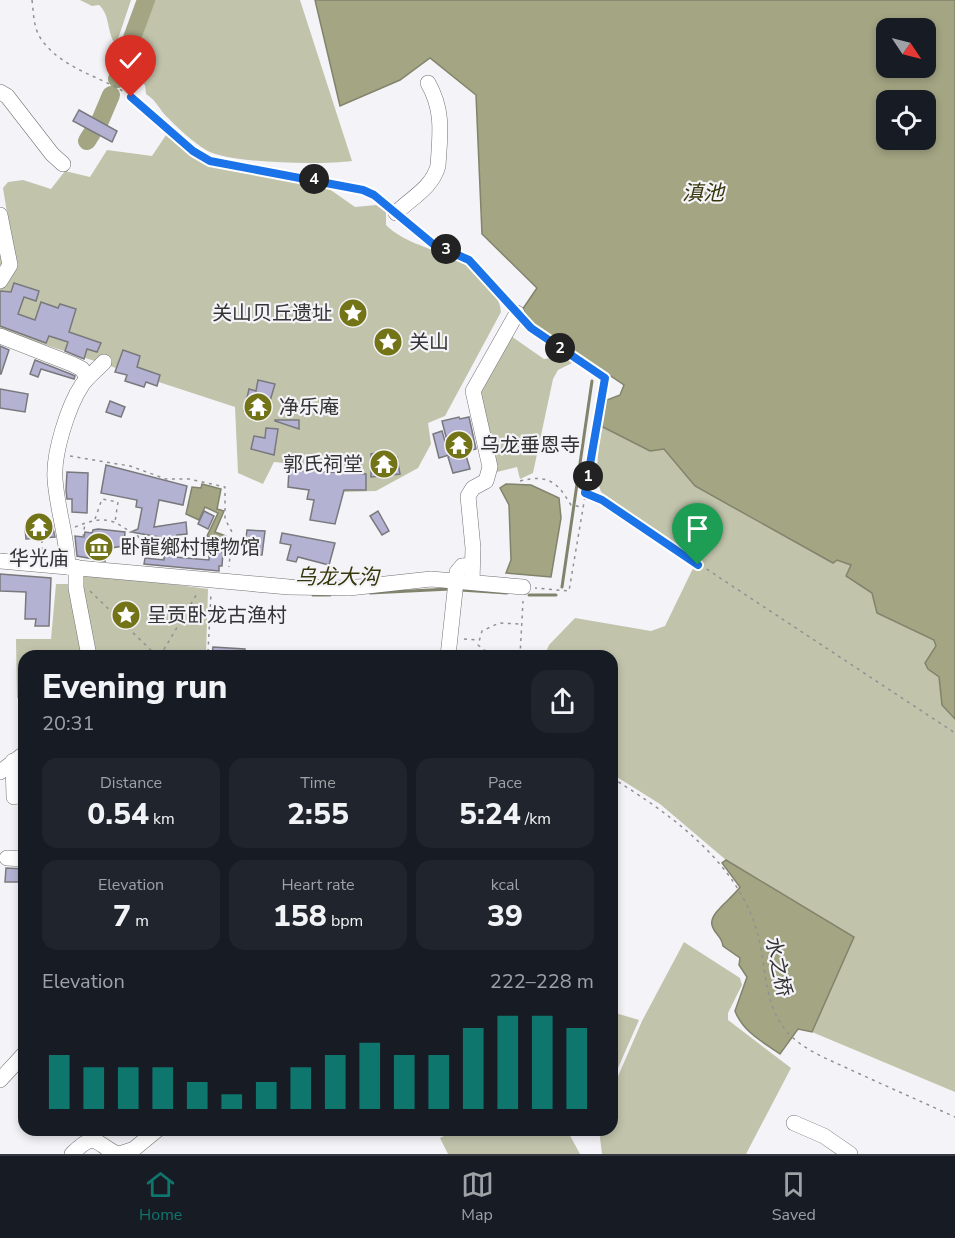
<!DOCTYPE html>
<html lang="en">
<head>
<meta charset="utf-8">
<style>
  body { margin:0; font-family:"Nunito Sans","Noto Sans SC",sans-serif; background:#20242c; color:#f1f3f6; height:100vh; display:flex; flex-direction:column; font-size:22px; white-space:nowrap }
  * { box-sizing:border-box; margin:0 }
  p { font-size:20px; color:#9ea1a6 }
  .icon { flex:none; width:33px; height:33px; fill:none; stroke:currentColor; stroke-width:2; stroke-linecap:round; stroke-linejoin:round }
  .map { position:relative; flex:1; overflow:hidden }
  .panel { position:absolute; left:18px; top:650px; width:600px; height:486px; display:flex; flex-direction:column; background:#171b24; border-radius:18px; box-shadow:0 3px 9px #0003 }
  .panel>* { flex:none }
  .needle { width:39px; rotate:125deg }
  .controls { position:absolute; left:876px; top:18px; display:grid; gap:12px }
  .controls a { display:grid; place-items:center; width:60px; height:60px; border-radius:12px; background:#171b24; box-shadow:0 3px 9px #0003; font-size:30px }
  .pin { position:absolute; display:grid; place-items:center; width:51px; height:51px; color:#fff; margin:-62px -26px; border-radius:50% 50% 50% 0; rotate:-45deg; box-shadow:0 0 6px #0007 }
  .pin .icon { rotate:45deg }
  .km { position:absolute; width:30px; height:30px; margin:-15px; border-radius:50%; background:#222; color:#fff; font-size:16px; line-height:30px; text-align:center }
  .round { display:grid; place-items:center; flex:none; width:63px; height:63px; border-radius:18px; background:#20242c }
  .headline { display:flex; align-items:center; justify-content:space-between; height:102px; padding:0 24px }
  h1 { font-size:33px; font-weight:800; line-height:45px }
  .stats { display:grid; grid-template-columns:repeat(3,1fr); gap:9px; height:102px; padding:6px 24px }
  .stats div { display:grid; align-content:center; border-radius:15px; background:#20242c; text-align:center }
  .stats b { font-size:30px; font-weight:800 }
  .stats small { font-size:16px; font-weight:400 }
  .stats p { font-size:16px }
  .chart { height:168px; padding:12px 24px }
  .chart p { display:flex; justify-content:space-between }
  .chart svg { width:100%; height:108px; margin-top:6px; stroke:#0f766e; stroke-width:6 }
  .menu { display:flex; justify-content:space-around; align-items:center; height:84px; border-top:2px solid #363941; background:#171b24; font-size:16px; color:#9ea1a6 }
  .menu a { display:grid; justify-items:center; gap:3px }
  .menu .on { color:#0f766e }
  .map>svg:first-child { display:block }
</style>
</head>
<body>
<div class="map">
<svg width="955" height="1154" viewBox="0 0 955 1154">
  <rect width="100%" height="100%" fill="#f4f4f8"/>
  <g fill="#c1c3ab">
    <path d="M 80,0 L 131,0 L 116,45 C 106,32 111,16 99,5 L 92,6 Z"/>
    <path d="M 154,0 L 300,0 L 352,161 C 322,165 230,164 206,150 C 193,142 178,128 167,117 C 159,109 156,100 146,94 L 145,85 L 129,76 Z"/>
    <path d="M 166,135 L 205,164 L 325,186 L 355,207 L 376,205 L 386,212 L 386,225 C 406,245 438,249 462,262 C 471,267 478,277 486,284 C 494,292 500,300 501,312 L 445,416 L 428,423 L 431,444 L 418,468 L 376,491 L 344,492 L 343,469 L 274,462 L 263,484 L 238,473 L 235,407 L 0,330 L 0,218 L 7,213 L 3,188 L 8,182 L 23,180 L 51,189 L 65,171 L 90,177 L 107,150 L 152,156 Z"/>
    <polygon points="508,334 544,359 563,356 572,363 558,370 553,379 533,473 520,479 517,467 497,472 475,396"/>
    <polygon points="601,426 650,451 664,449 695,486 833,563 837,560 852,565 846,576 872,593 878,613 934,640 936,646 928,669 939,678 942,705 955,719 955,1092 812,1032 854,937 726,860 660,804 612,774 612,656 544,656 549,645 575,618 651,631 665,626 698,558 678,548 601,492 596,476"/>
    <polygon points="79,572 208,589 206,655 92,655"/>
    <polygon points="56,584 73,584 85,655 24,656 24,698 17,698 16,639 51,639"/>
    <polygon points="684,942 740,978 742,985 728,1013 728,1020 791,1068 746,1154 602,1154 599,1130 612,1130 612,1090 642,1021"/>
    <polygon points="612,1012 639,1020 618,1068 612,1067"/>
    <polygon points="456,1130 567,1130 580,1154 448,1154 440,1138"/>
  </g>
  <g fill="#a3a583" stroke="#82836c" stroke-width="1.5" fill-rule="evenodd">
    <path d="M 315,0 L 955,0 L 955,719 L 942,705 L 939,677 L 928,669 L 925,663 L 936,646 L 934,640 L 877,613 L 872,593 L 846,576 L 851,565 L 837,560 L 833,563 L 695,486 L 664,449 L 650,451 L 601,426 L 607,400 L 620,395 L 624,385 L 532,323 L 522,310 L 537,288 L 482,234 L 476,95 L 430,58 L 400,80 L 340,106 ZM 886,28 L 926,28 L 926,68 L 886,68 ZM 886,100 L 926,100 L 926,140 L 886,140 Z"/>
    <polygon points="202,484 221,489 217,509 224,511 215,532 226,536 225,541 214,540 207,536 218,513 205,507 199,520 186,514 192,487 201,488"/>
    <polygon points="506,484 531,485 559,498 561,518 551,577 506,573 511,560 509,505 500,488"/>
    <path d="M 726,860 L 854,937 L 812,1032 L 798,1029 L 780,1054 C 763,1042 743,1032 735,1011 L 747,977 L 739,965 L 740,958 L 723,946 C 722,936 714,934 712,925 C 709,913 732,899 740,887 L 722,863 Z"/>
  </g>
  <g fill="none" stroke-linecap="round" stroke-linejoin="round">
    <g stroke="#82836c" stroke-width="3">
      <polyline points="562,587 592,381"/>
      <polyline points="460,590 507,593"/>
      <polyline points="370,593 450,589"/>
      <polyline points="313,595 330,595"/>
      <polyline points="529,595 556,595"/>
    </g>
    <g stroke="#a3a583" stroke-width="18">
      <polyline points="117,79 146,0"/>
      <polyline points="100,121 111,95"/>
      <polyline points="87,141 92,133"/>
    </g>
  </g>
  <g fill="#b3b2d3" stroke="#79797d" stroke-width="1.5">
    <polygon points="79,110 117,131 112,142 73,121"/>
    <polygon points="14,283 39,291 36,301 24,297 18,314 35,320 41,302 58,308 60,304 76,309 69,332 101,343 97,352 87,349 84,359 65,351 68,342 49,336 46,343 0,326 0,291 11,292"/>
    <polygon points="0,346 9,350 1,374 0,374"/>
    <polygon points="123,350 140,356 137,367 160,375 157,386 146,382 144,387 125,381 127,375 115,372"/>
    <polygon points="35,360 68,373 75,376 74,379 41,369 38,377 30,374"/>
    <polygon points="258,380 275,384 265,418 244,411 249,389 256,391"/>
    <polygon points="0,389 28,394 25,412 0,408"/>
    <polygon points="110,401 125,407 121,417 106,412"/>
    <polygon points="459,417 460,419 469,417 476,449 467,451 462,433 446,437 442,421"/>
    <polygon points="275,420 299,420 299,429 275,421"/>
    <polygon points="266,428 278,429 274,455 251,449 254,436 265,438"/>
    <polygon points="442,431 449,455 439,458 433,434"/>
    <polygon points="389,451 390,458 397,457 400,474 371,477 371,454"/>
    <polygon points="465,452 470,469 453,473 448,457"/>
    <polygon points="106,465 187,486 183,505 159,500 154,527 186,522 187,534 177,535 175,557 209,560 209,551 223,552 222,566 219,566 219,571 144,564 145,558 164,560 167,541 159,542 159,537 131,532 138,529 142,508 136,507 137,500 101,493"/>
    <polygon points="289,470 366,474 366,490 344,490 335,524 310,520 314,500 307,499 309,490 288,487"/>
    <polygon points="67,472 88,473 87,513 72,512 72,499 67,499 66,490"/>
    <polygon points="204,511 214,516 208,529 198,524"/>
    <polygon points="378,511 389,531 382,535 370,516"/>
    <polygon points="45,515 45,524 52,524 55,537 26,539 25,528 32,527 31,516"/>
    <polygon points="98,529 125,532 124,546 104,549 105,561 77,556 75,536 84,537 85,532 92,533 93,530"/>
    <polygon points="247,530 265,531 262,555 244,554"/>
    <polygon points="282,533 335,543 329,565 298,557 296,562 287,560 291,545 280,543"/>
    <polygon points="0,574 51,578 49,626 35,626 36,619 25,619 26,592 0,591"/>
    <polygon points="213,647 245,649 245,656 212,656"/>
    <polygon points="6,868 24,869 24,882 5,882"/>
  </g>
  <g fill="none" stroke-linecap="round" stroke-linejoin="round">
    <g stroke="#727276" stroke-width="16">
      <g id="minor">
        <polyline points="0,92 7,96 52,154 63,164"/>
        <path d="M 396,213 C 411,198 432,188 438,166 C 440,134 444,111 428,83"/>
        <polyline points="0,215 10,265 0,281"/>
        <polyline points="0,336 72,364 82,369 87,378"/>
        <polyline points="0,561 289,587 349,588 431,579 523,587"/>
        <path d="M 68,567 C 67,536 57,509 55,479 C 53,454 68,406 82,385 C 88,376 97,370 104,362"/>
        <polyline points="76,567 76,588 89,656"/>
        <polyline points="472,582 473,548 468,496 473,488 486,481 490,467 473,391 517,313"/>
        <polyline points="448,656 457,572 462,566 472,565"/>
        <polyline points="13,761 14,797"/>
        <polyline points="0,772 24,754"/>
        <polyline points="7,858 24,859"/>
        <polyline points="0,1080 24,1054"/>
        <polyline points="794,1123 824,1136 850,1154"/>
        <path d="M 72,1154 C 96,1130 94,1143 117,1154"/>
        <polyline points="119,1154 134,1149 157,1130"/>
      </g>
    </g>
    <g stroke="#919193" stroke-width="1.5" stroke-dasharray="3 4.5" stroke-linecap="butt">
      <path d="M 32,0 C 34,16 33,30 44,43 C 63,67 96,76 121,90 C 159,111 180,153 224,165 C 276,179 342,169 386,205"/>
      <polyline points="406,221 433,244 469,260 509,303"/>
      <polyline points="526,322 605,378 569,591 535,588"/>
      <polyline points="70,456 130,466 166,479 189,479 225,487 225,519 232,532 229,567"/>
      <path d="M 520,481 C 549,474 557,482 571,505 L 582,507"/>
      <polyline points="586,494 602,500 955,733"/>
      <polyline points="95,519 102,499 118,502 115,522"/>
      <path d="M 75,527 C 88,522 100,517 114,522 C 122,525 126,531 136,533 C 142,544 151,551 164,552 L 163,562"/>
      <polyline points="83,537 85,523"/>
      <polyline points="42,540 42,551"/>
      <polyline points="90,591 157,656"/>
      <polyline points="464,639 477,640"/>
      <polyline points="208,652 211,593"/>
      <polyline points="160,656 198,592"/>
      <polyline points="177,656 212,653"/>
      <polyline points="492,656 478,645 482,631 499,623 520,624"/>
      <polyline points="520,656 523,601"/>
      <path d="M 612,778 C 672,815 739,863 758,935 C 767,969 763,1005 788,1033 C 805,1051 830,1060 851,1070 C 886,1086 920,1101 955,1117"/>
    </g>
    <use href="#minor" stroke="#fff" stroke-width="15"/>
  </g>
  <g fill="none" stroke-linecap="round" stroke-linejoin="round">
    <g stroke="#fff" stroke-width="12">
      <polyline id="route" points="131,97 193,151 210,161 363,190 374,195 433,244 469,260 531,328 605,378 585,493 602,500 698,565"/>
    </g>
    <use href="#route" stroke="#1a73e8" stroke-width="8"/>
  </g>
  <defs>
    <g id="sight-disc" transform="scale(1.5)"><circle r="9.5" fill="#737318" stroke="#f4f4f8"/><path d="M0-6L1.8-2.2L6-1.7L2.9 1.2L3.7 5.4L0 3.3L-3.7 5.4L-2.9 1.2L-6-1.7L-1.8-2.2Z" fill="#fff"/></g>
    <g id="temple-disc" transform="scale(1.5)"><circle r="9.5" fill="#737318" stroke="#f4f4f8"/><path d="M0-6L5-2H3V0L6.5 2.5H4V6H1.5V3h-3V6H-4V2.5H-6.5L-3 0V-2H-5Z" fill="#fff"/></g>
    <g id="museum-disc" transform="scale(1.5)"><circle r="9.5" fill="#737318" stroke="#f4f4f8"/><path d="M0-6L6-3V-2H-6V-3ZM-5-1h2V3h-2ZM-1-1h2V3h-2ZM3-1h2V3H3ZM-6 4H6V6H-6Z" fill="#fff"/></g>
  </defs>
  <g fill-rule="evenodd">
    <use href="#sight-disc" x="353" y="313"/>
    <use href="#sight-disc" x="388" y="342"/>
    <use href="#temple-disc" x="258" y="407"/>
    <use href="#temple-disc" x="459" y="445"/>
    <use href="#temple-disc" x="384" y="464"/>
    <use href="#temple-disc" x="39" y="527"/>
    <use href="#museum-disc" x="99" y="547"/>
    <use href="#sight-disc" x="126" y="615"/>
  </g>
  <g text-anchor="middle" stroke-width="4.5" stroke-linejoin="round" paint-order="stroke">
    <g font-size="20" fill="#343435" stroke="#f4f4f8" text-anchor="start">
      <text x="332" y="320" text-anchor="end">关山贝丘遗址</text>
      <text x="409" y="349">关山</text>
      <text x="279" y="414">净乐庵</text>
      <text x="480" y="452">乌龙垂恩寺</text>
      <text x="363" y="471" text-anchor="end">郭氏祠堂</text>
      <text x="120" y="554">卧龍鄉村博物馆</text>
      <text x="39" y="565" text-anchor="middle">华光庙</text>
      <text x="147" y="622">呈贡卧龙古渔村</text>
    </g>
    <g font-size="20" fill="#343435" stroke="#f4f4f8">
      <text transform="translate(779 967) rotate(78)" y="7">水之桥</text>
    </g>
    <g font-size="21" font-style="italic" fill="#37370c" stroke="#f4f4f8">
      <text x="703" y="200">滇池</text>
      <text x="337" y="584">乌龙大沟</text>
    </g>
  </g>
</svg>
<div class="controls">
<a><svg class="needle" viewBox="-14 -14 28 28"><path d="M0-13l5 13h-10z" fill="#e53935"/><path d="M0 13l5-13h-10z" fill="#9ea1a6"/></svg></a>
<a><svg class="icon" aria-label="locate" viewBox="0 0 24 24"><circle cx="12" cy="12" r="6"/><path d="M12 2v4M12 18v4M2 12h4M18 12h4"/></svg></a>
</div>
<div class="pin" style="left:698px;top:565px;background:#1e9e55"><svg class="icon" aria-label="arrive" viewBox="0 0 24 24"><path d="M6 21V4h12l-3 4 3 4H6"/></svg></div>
<div class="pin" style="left:131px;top:97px;background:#d93025"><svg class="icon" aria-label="check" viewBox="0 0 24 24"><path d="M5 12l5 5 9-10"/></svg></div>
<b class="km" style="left:588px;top:476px">1</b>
<b class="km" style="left:560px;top:348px">2</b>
<b class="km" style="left:446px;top:249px">3</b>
<b class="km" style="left:314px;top:179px">4</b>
<section class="panel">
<div class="headline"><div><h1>Evening run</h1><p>20:31</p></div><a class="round"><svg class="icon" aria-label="share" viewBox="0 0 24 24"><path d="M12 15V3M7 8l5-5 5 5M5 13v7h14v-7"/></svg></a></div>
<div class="stats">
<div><p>Distance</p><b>0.54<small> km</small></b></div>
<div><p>Time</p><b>2:55</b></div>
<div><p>Pace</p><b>5:24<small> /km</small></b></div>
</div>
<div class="stats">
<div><p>Elevation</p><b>7<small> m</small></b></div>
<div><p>Heart rate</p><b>158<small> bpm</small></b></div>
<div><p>kcal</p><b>39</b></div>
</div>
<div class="chart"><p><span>Elevation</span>222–228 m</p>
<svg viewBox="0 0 160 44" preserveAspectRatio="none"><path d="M5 44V22M15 44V27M25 44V27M35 44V27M45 44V33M55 44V38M65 44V33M75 44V27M85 44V22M95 44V17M105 44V22M115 44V22M125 44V11M135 44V6M145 44V6M155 44V11"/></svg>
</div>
</section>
</div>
<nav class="menu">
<a class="on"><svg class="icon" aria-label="home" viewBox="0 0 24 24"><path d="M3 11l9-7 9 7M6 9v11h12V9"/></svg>Home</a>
<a><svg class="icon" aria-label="map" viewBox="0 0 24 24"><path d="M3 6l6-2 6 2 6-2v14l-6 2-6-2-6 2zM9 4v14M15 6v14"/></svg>Map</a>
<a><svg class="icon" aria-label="saved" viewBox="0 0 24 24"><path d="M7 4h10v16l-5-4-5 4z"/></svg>Saved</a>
</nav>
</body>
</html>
